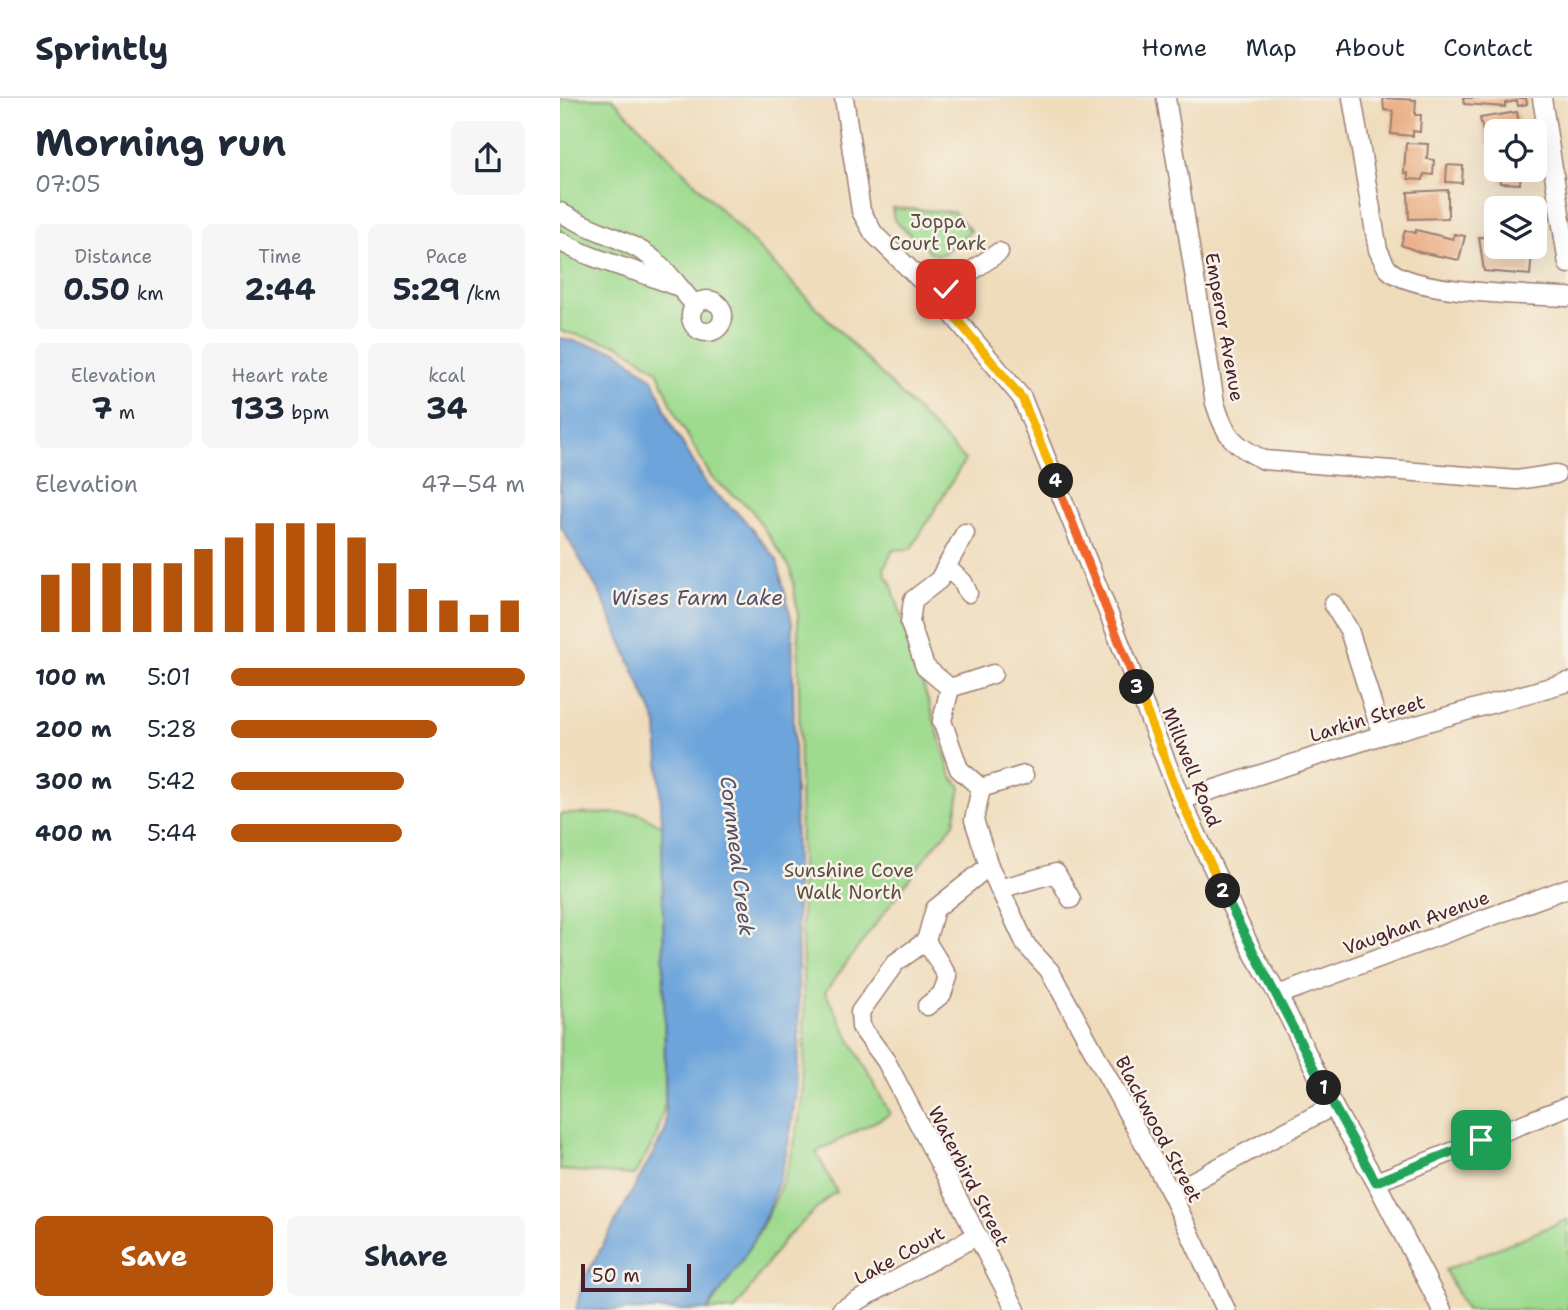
<!DOCTYPE html>
<html lang="en">
<head>
<meta charset="utf-8">
<style>
  body { margin:0; font-family:"Shantell Sans",sans-serif; background:#f6f6f7; color:#1f2937; height:100vh; display:flex; flex-direction:column; font-size:26px; white-space:nowrap }
  * { box-sizing:border-box; margin:0 }
  p { font-size:23px; color:#747a83 }
  .icon { flex:none; width:38px; height:38px; fill:none; stroke:currentColor; stroke-width:2; stroke-linecap:round; stroke-linejoin:round }
  .map { position:relative; flex:1; overflow:hidden }
  .side { display:flex; flex-direction:column; background:#fff; width:560px }
  .side>* { flex:none }
  .tools { position:absolute; left:924px; top:21px; display:grid; gap:14px }
  .tools a { display:grid; place-items:center; width:63px; height:63px; border-radius:10px; background:#fff; box-shadow:0 7px 28px #0002; font-size:35px }
  .scale { position:absolute; left:21px; bottom:18px; width:110px; box-sizing:border-box; padding-left:7px; border:4px solid #4a1f2b; border-top:0; font-size:19px; line-height:24px; white-space:nowrap; color:#4a1f2b; -webkit-text-stroke:5px #f7f3e8; paint-order:stroke }
  .pin { position:absolute; display:grid; place-items:center; width:60px; height:60px; color:#fff; margin:-30px; border-radius:14px; box-shadow:0 4px 10px #0006 }
  .km { position:absolute; width:35px; height:35px; margin:-18px; border-radius:50%; background:#222; color:#fff; font-size:19px; line-height:35px; text-align:center }
  .round { display:grid; place-items:center; flex:none; width:74px; height:74px; border-radius:10px; background:#f6f6f7 }
  .overview { display:flex; align-items:center; justify-content:space-between; height:119px; padding:0 35px }
  h1 { font-size:38px; font-weight:700; line-height:52px }
  .figures { display:grid; grid-template-columns:repeat(3,1fr); gap:10px; height:119px; padding:7px 35px }
  .figures div { display:grid; align-content:center; border-radius:10px; background:#f6f6f7; text-align:center }
  .figures b { font-size:30px; font-weight:700 }
  .figures small { font-size:19px; font-weight:400 }
  .figures p { font-size:19px }
  .chart { height:196px; padding:14px 35px }
  .chart p { display:flex; justify-content:space-between }
  .chart svg { width:100%; height:126px; margin-top:7px; stroke:#b45309; stroke-width:6 }
  .button { display:flex; gap:14px; margin-top:auto; padding:14px 35px }
  .button a { flex:1; height:80px; border-radius:10px; background:#b45309; color:#fff; font-size:28px; font-weight:700; line-height:80px; text-align:center }
  .button a+a { background:#f6f6f7; color:#1f2937 }
  ul { padding:0 35px; list-style:none; font-size:23px }
  li { display:grid; grid-template-columns:112px 84px 1fr; align-items:center; height:52px }
  li i { height:18px; border-radius:9px; background:#b45309 }
  header { display:flex; align-items:center; gap:42px; box-sizing:border-box; height:98px; padding:0 35px; background:#fff; border-bottom:2px solid #e0e1e3 }
  header strong { font-size:33px }
  nav { display:flex; gap:38px; margin-inline-start:auto; font-size:24px }
  main { display:flex; flex:1; min-height:0 }
  .map>svg:first-child { display:block }
</style>
</head>
<body>
<header>
<strong>Sprintly</strong>
<nav><a>Home</a><a>Map</a><a>About</a><a>Contact</a></nav>
</header>
<main>
<section class="side">
<div class="overview"><div><h1>Morning run</h1><p>07:05</p></div><a class="round"><svg class="icon" aria-label="share" viewBox="0 0 24 24"><path d="M12 15V3M7 8l5-5 5 5M5 13v7h14v-7"/></svg></a></div>
<div class="figures">
<div><p>Distance</p><b>0.50<small> km</small></b></div>
<div><p>Time</p><b>2:44</b></div>
<div><p>Pace</p><b>5:29<small> /km</small></b></div>
</div>
<div class="figures">
<div><p>Elevation</p><b>7<small> m</small></b></div>
<div><p>Heart rate</p><b>133<small> bpm</small></b></div>
<div><p>kcal</p><b>34</b></div>
</div>
<div class="chart"><p><span>Elevation</span>47–54 m</p>
<svg viewBox="0 0 160 44" preserveAspectRatio="none"><path d="M5 44V24M15 44V20M25 44V20M35 44V20M45 44V20M55 44V15M65 44V11M75 44V6M85 44V6M95 44V6M105 44V11M115 44V20M125 44V29M135 44V33M145 44V38M155 44V33"/></svg>
</div>
<ul>
<li><b>100 m</b>5:01<i style="width:100%"></i></li>
<li><b>200 m</b>5:28<i style="width:70%"></i></li>
<li><b>300 m</b>5:42<i style="width:59%"></i></li>
<li><b>400 m</b>5:44<i style="width:58%"></i></li>
</ul>
<div class="button"><a>Save</a><a>Share</a></div>
</section>
<div class="map">
<svg width="1008" height="1212" viewBox="0 0 1008 1212">
  <rect width="100%" height="100%" fill="#f7f3e8"/>
  <filter id="ink" filterUnits="userSpaceOnUse"><feTurbulence type="fractalNoise" baseFrequency=".0143" numOctaves="2"/><feDisplacementMap in="SourceGraphic" scale="14" xChannelSelector="R" yChannelSelector="G"/><feConvolveMatrix kernelMatrix="1 2 1 2 8 2 1 2 1" color-interpolation-filters="sRGB"/></filter>
  <filter id="wash" filterUnits="userSpaceOnUse"><feTurbulence type="fractalNoise" baseFrequency=".00686" numOctaves="4" result="noise"/><feDisplacementMap in="SourceGraphic" scale="28" xChannelSelector="R" yChannelSelector="G"/><feGaussianBlur stdDeviation="1.57" result="paint"/><feColorMatrix in="noise" values="0 0 0 0 0 0 0 0 0 0 0 0 0 0 0 0 0 1.4 0 .05"/><feComposite in="paint" operator="in"/></filter>
  <g filter="url(#wash)">
    <rect width="100%" height="100%" fill="#efdcbb"/>
    <g fill="#9fdb8f" stroke="#747d5d" stroke-width="2">
      <path d="M 0,0 L 52,0 L 405,362 L 351,451 L 333,452 L 324,470 L 327,481 L 330,482 L 392,679 L 401,689 L 394,725 L 367,757 L 265,894 L 330,1016 L 256,1054 L 277,1094 L 271,1097 L 223,1143 L 175,1212 L 148,1212 C 182,1162 215,1117 231,1058 C 251,987 243,909 242,836 C 241,730 239,623 238,517 L 231,471 L 190,410 L 152,380 L 118,321 L 97,272 L 59,247 L 0,233 Z"/>
      <polygon points="332,110 394,114 411,133 384,155 379,157 370,154 334,122"/>
      <polygon points="79,715 102,728 105,1005 96,1040 74,1077 0,1072 0,716"/>
      <polygon points="1008,1121 1008,1212 906,1212 885,1172"/>
    </g>
    <path fill="#6ca4db" stroke="#5b6283" stroke-width="2" d="M 0,240 L 57,253 L 93,281 L 111,326 L 148,389 L 181,418 L 217,462 L 232,525 L 239,936 C 237,1015 227,1090 184,1159 C 173,1177 159,1195 147,1212 L 16,1212 L 22,1185 L 106,1032 L 102,728 L 97,626 L 42,499 L 0,427 Z"/>
    <g id="blocks">
      <g fill="#eaac81">
        <polygon points="823,0 856,2 855,17 861,17 860,34 853,33 853,38 831,36 833,13 824,12"/>
        <polygon points="903,0 966,0 967,6 958,8 957,3 945,5 945,9 904,6"/>
        <polygon points="957,14 960,33 936,33 936,48 926,47 920,20"/>
        <polygon points="846,45 868,46 867,61 874,62 873,77 864,76 863,82 848,81 848,75 844,75"/>
        <polygon points="887,67 903,68 902,85 886,84"/>
        <polygon points="939,72 961,72 960,86 940,85"/>
        <polygon points="888,92 888,120 849,121 848,94"/>
        <polygon points="944,97 974,100 973,110 942,110"/>
        <polygon points="845,132 855,135 856,132 893,141 894,136 905,138 899,162 859,154 841,147"/>
        <polygon points="919,139 936,140 936,149 940,151 977,149 976,154 972,154 970,177 924,173"/>
      </g>
    </g>
  </g>
  <g filter="url(#ink)">
    <use href="#blocks" fill-opacity="0" stroke="#9c7e73" stroke-width="2"/>
    <g fill="none" stroke-linecap="round" stroke-linejoin="round">
      <g stroke="#9c7e73" stroke-width="21">
        <g id="minor">
          <polyline points="284,0 301,113 314,136 379,200 462,300 550,519 621,702 693,855 718,897 773,1008 816,1084 882,1212"/>
          <path d="M 606,0 L 655,305 C 665,338 673,347 704,362 L 957,382 L 996,376"/>
          <path d="M 792,0 L 818,152 C 821,157 824,166 828,171 C 853,196 971,197 1008,199"/>
          <polyline points="982,0 1008,166"/>
          <path d="M 0,114 C 26,131 59,138 85,155 C 105,168 119,190 135,207"/>
          <path d="M 0,143 C 35,164 76,171 113,187"/>
          <polyline points="379,200 386,191 439,154"/>
          <circle cx="147" cy="218" r="16"/>
          <polyline points="405,435 379,482 353,502 350,525 365,569 390,590 382,623 399,671 421,690 414,722 429,768 466,847 490,873 611,1095 666,1212"/>
          <polyline points="386,469 403,484 408,495"/>
          <polyline points="773,506 789,532 822,637"/>
          <polyline points="390,590 433,576"/>
          <polyline points="421,690 464,677"/>
          <polyline points="621,702 822,637 1008,584"/>
          <polyline points="429,768 375,811 366,843 335,865 300,914 301,929 326,963 456,1212"/>
          <polyline points="439,791 496,775 511,801"/>
          <polyline points="366,843 388,879 382,896 367,908"/>
          <polyline points="718,897 1008,790"/>
          <polyline points="816,1084 1008,1008"/>
          <polyline points="611,1095 773,1008"/>
          <polyline points="281,1212 416,1138"/>
        </g>
      </g>
      <use href="#minor" stroke="#fff" stroke-width="18"/>
    </g>
  </g>
  <g fill="none" stroke-linecap="round" stroke-linejoin="round" filter="url(#ink)">
    <g stroke="#fff" stroke-width="14">
      <polyline id="split-1" points="764,990 816,1084 921,1042"/>
    </g>
    <g stroke="#fff" stroke-width="14">
      <path id="split-2" d="M 663,793 C 695,859 731,924 764,990"/>
    </g>
    <g stroke="#fff" stroke-width="14">
      <polyline id="split-3" points="577,589 621,702 663,793"/>
    </g>
    <g stroke="#fff" stroke-width="14">
      <polyline id="split-4" points="496,383 577,589"/>
    </g>
    <g stroke="#fff" stroke-width="14">
      <polyline id="split-5" points="386,191 379,200 462,300 496,383"/>
    </g>
    <use href="#split-1" stroke="#22a559" stroke-width="9"/>
    <use href="#split-2" stroke="#22a559" stroke-width="9"/>
    <use href="#split-3" stroke="#f5b400" stroke-width="9"/>
    <use href="#split-4" stroke="#f0652b" stroke-width="9"/>
    <use href="#split-5" stroke="#f5b400" stroke-width="9"/>
  </g>
  <g text-anchor="middle" stroke-width="5" stroke-linejoin="round" paint-order="stroke">
    <g font-size="19" fill="#5f4e44" stroke="#f7f3e8">
      <text x="378" y="130">Joppa<tspan x="378" dy="22">Court Park</tspan></text>
      <text x="289" y="779">Sunshine Cove<tspan x="289" dy="22">Walk North</tspan></text>
    </g>
    <g font-size="19" fill="#4a1f2b" stroke="#f7f3e8">
      <text transform="translate(665 229) rotate(80)" y="7">Emperor Avenue</text>
      <text transform="translate(807 620) rotate(-17)" y="7">Larkin Street</text>
      <text transform="translate(632 669) rotate(68)" y="7">Millwell Road</text>
      <text transform="translate(856 824) rotate(-20)" y="7">Vaughan Avenue</text>
      <text transform="translate(599 1031) rotate(62)" y="7">Blackwood Street</text>
      <text transform="translate(409 1078) rotate(63)" y="7">Waterbird Street</text>
      <text transform="translate(339 1157) rotate(-29)" y="7">Lake Court</text>
    </g>
    <g font-size="21" font-style="italic" fill="#564e69" stroke="#f7f3e8">
      <text x="137" y="507">Wises Farm Lake</text>
      <text transform="translate(177 758) rotate(83)" y="7">Cornmeal Creek</text>
    </g>
  </g>
</svg>
<div class="tools">
<a><svg class="icon" aria-label="locate" viewBox="0 0 24 24"><circle cx="12" cy="12" r="6"/><path d="M12 2v4M12 18v4M2 12h4M18 12h4"/></svg></a>
<a><svg class="icon" aria-label="layers" viewBox="0 0 24 24"><path d="M12 4l9 5-9 5-9-5zM3 14l9 5 9-5"/></svg></a>
</div>
<div class="scale">50 m</div>
<div class="pin" style="left:921px;top:1042px;background:#1e9e55"><svg class="icon" aria-label="arrive" viewBox="0 0 24 24"><path d="M6 21V4h12l-3 4 3 4H6"/></svg></div>
<div class="pin" style="left:386px;top:191px;background:#d93025"><svg class="icon" aria-label="check" viewBox="0 0 24 24"><path d="M5 12l5 5 9-10"/></svg></div>
<b class="km" style="left:764px;top:990px">1</b>
<b class="km" style="left:663px;top:793px">2</b>
<b class="km" style="left:577px;top:589px">3</b>
<b class="km" style="left:496px;top:383px">4</b>
</div>
</main>
</body>
</html>
